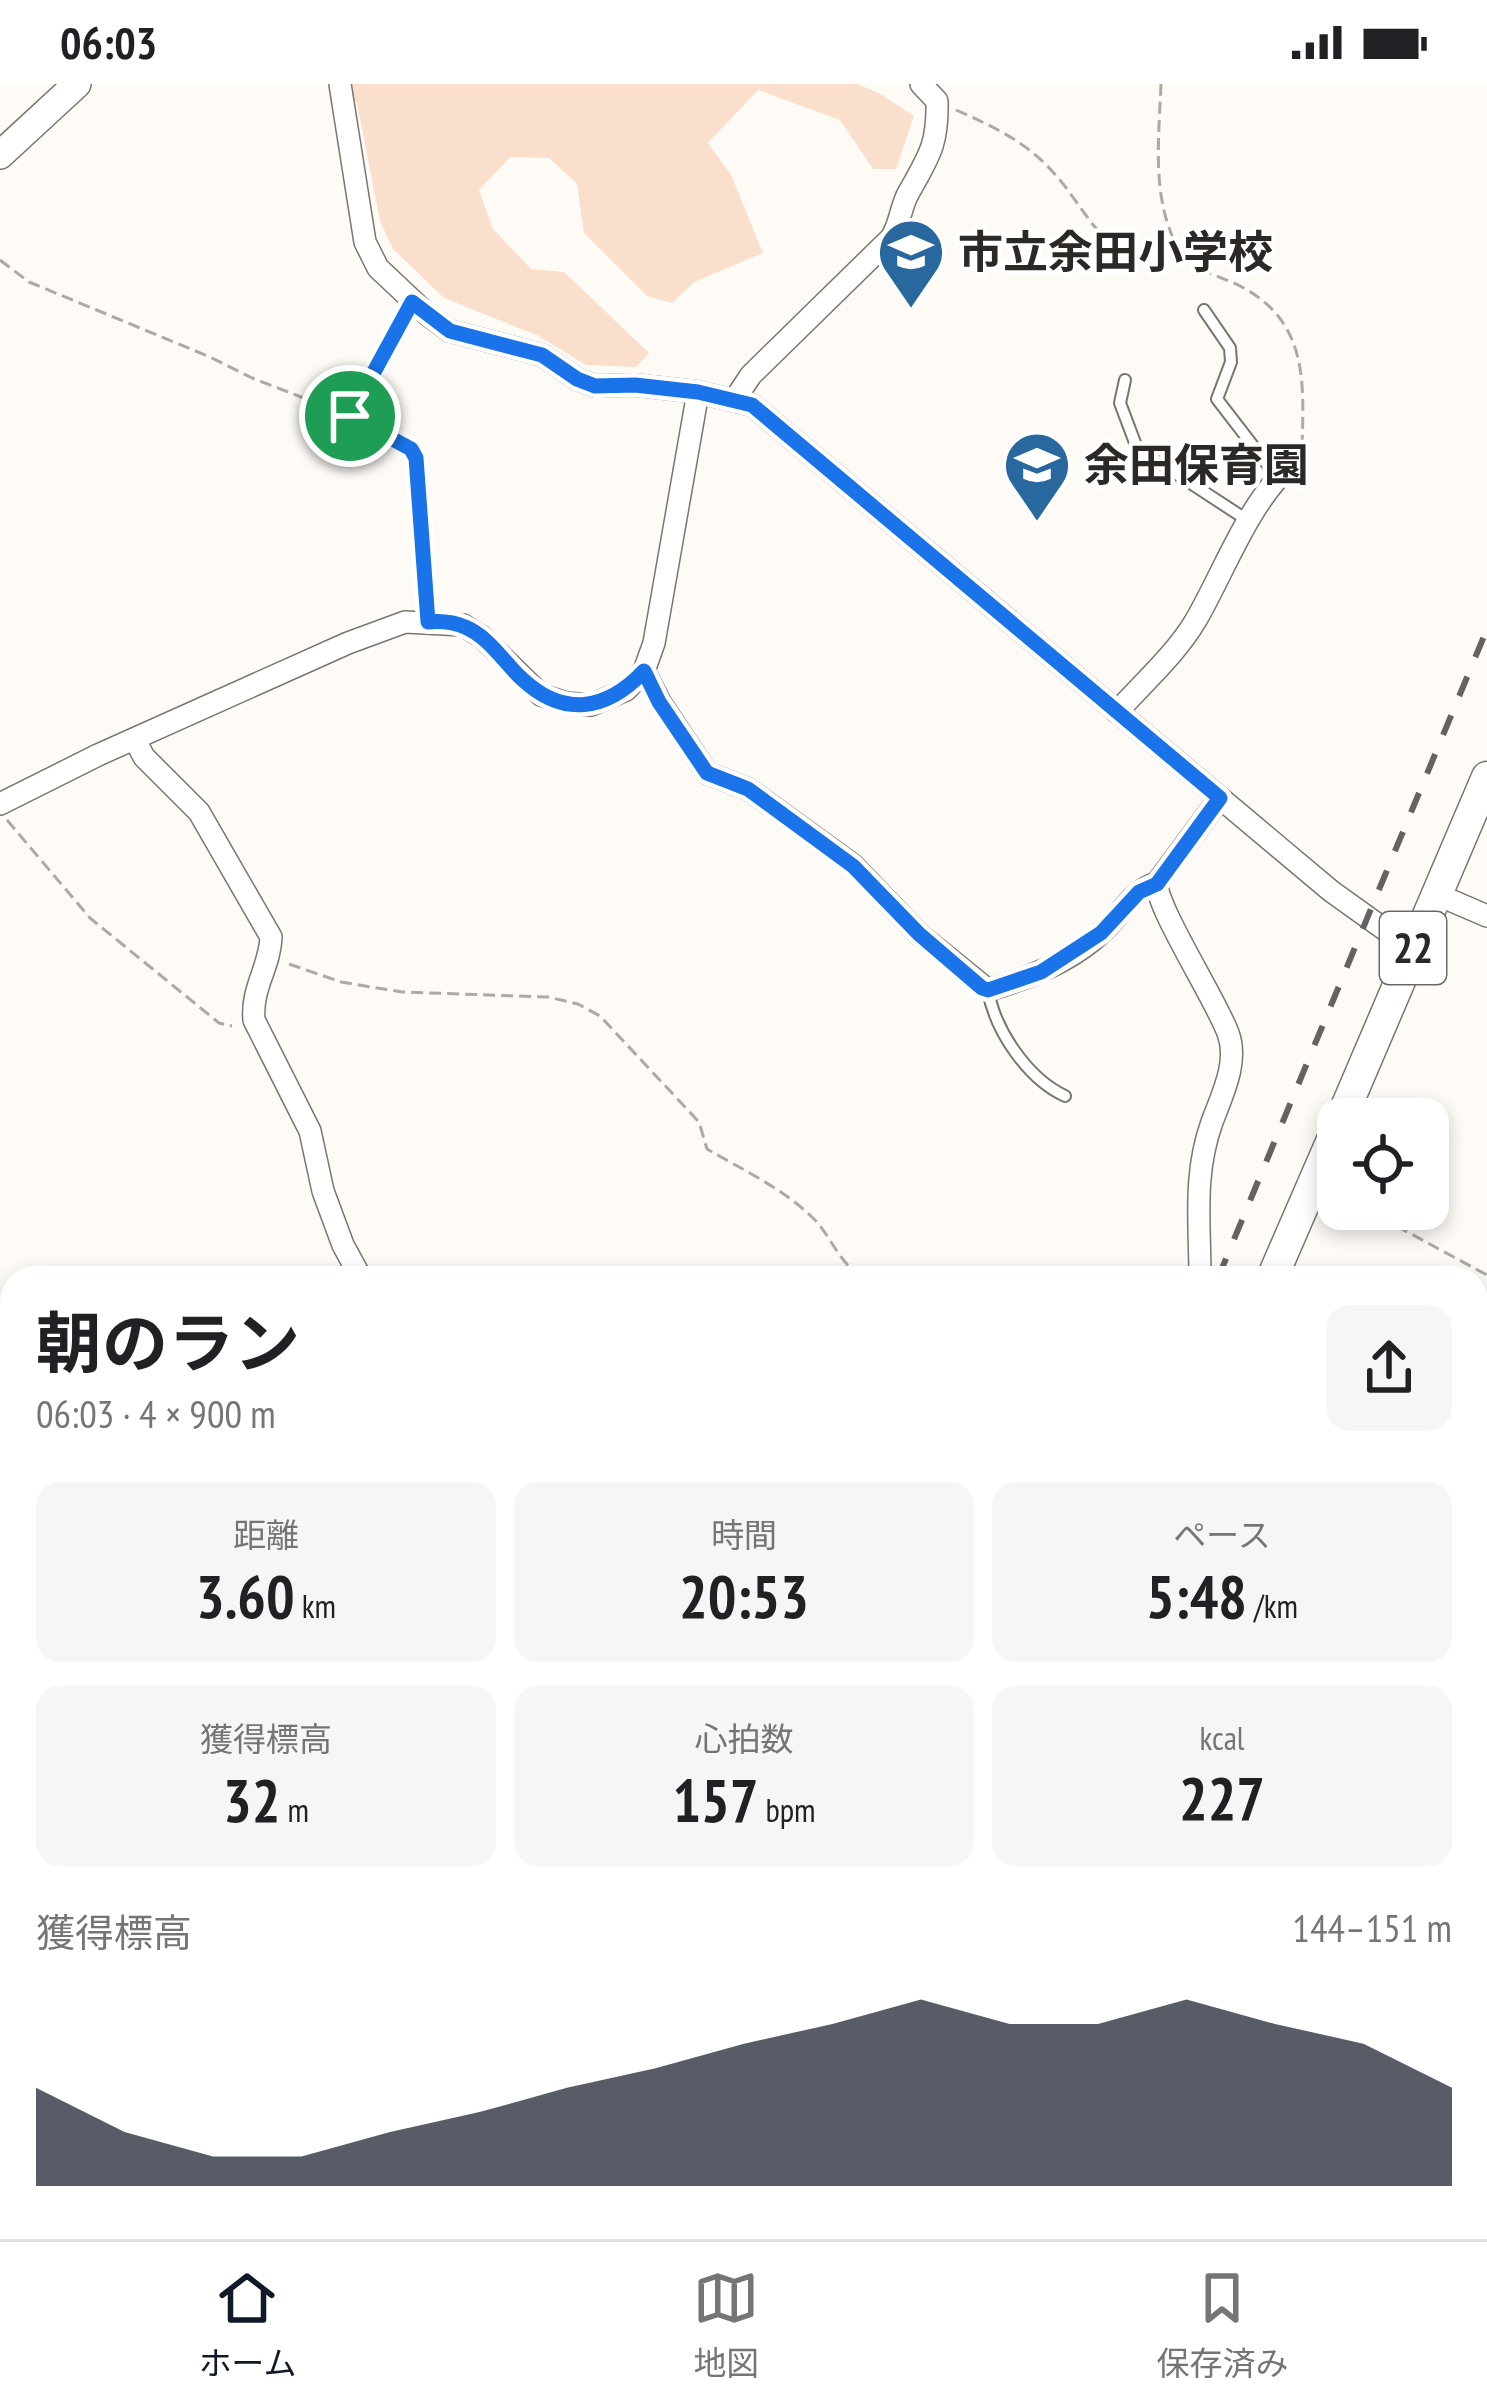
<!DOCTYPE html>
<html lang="ja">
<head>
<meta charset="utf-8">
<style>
  body { margin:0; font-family:"PT Sans Narrow","Noto Sans JP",sans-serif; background:#f6f6f6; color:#202124; height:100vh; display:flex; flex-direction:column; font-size:45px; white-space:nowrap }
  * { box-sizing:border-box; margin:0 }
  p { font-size:39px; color:#757577 }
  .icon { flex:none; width:66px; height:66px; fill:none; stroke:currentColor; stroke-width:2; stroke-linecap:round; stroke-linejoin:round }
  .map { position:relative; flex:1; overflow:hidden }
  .details { position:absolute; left:0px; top:1182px; width:1488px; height:975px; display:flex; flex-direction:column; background:#fff; border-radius:36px 36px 0 0; box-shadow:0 6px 18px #0003 }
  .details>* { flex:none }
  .controls { position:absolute; left:1317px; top:1014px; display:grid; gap:24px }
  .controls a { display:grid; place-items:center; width:132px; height:132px; border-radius:24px; background:#fff; box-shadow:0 6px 18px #0003; font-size:60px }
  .pin { position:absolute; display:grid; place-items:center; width:102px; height:102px; color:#fff; margin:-51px; border:6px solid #fff; border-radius:50%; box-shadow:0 3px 12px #0007 }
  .round { display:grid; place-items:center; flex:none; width:126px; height:126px; border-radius:24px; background:#f6f6f6 }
  .overview { display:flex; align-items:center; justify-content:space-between; height:204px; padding:0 36px }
  h1 { font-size:66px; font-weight:700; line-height:90px }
  .figures { display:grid; grid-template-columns:repeat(3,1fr); gap:18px; height:204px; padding:12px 36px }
  .figures div { display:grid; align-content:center; border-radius:24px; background:#f6f6f6; text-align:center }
  .figures b { font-size:60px; font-weight:700 }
  .figures small { font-size:33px; font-weight:400 }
  .figures p { font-size:33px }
  .chart { height:336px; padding:24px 36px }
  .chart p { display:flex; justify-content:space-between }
  .chart svg { width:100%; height:216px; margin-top:12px; fill:#111827; opacity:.7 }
  .status { display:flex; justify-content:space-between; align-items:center; height:84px; padding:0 60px; background:#fff; direction:ltr }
  .status svg { height:33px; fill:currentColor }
  .menu { display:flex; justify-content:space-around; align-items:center; height:168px; border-top:3px solid #e0e0e0; background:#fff; font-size:33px; color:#757577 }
  .menu a { display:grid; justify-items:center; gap:6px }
  .menu .current { color:#111827 }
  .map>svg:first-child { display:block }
</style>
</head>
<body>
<div class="status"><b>06:03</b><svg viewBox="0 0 49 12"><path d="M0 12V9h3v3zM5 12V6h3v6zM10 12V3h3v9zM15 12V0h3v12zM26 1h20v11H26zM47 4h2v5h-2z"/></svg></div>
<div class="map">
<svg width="1487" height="2155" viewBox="0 0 1487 2155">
  <rect width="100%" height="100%" fill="#fefaf6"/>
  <polygon fill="#fae0cc" points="340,0 857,0 879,9 914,32 896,85 873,85 840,36 758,6 708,59 731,91 763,169 694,198 672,219 647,212 584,149 577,100 549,74 510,73 479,106 493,145 531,185 564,188 649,269 636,283 586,281 537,251 444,214 393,165 380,137 357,19"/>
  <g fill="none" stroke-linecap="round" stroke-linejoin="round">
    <g stroke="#b3cbe3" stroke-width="33">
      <polyline points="0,1742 12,1755"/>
      <polyline points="287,2145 298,2155"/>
    </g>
    <g stroke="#7b7570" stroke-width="14">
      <g id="lane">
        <polyline points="1204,226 1230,264 1231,278 1217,315 1277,393"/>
        <polyline points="1125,296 1120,319 1137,364 1247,436"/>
        <path d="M 988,906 C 995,947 1028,995 1065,1012"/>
        <polyline points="0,1773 12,1791"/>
        <polyline points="252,2145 264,2155"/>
      </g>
    </g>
    <g stroke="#7b7570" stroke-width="24">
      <g id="street">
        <polyline points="340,0 365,158 378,184 428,231 450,247 542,271 577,295 595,302 635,301 698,308 752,321 1331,807 1412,865"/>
        <path d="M 735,315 L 751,291 L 891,154 C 901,139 900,123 909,108 C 929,72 938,61 937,17 L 921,0"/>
        <path d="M 644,587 L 660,618 L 707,689 L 748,705 L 853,781 L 919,850 L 988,906 C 1027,895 1069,878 1100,850 C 1119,834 1132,806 1157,799"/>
        <path d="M 1117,628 C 1143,599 1176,570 1196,536 C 1227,482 1246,423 1292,379"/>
        <path d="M 135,656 L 144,673 L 199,728 L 271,853 C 270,883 251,904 254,936 L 310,1047 L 323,1107 L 343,1161 L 361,1194"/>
        <polyline points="0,720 98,671 348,559 405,538 463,541 482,553 541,611 566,619 591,621 626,606 644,587 654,559 698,308"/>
        <polyline points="1436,810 1487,832"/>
        <path d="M 1200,1194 C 1200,1139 1193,1091 1212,1038 C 1222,1011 1239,978 1228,949 C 1216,916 1156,823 1157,799 L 1220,714"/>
        <polyline points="1476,1671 1487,1677"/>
      </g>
    </g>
    <g stroke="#7b7570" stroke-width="30">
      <g id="secondary">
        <polyline points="0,71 77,0"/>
        <polyline points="1088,2145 1107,2155"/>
      </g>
    </g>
    <g stroke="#7b7570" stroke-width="33">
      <g id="primary">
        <polyline points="1341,1035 1487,693"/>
        <polyline points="1272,1194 1338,1042"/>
        <polyline points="863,2155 867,2145"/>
      </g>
    </g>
    <g stroke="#adaaa6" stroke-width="3" stroke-dasharray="12 6" stroke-linecap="butt">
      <path d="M 1161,0 C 1159,53 1151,115 1178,164 C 1192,187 1218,191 1240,202 C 1308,237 1304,298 1302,363"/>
      <path d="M 956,26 C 992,42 1025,57 1052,87 C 1091,128 1106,192 1176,162"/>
      <polyline points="0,176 29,198 210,273 252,294 350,332 411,365 420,394 428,518"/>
      <polyline points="351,330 402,233"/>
      <polyline points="7,736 90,834 219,939 232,942"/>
      <path d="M 289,880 L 341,898 L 402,908 L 548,913 L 578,920 L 600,932 L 699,1038 L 707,1065 C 743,1086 784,1105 814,1135 C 833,1155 838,1178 863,1194"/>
      <polyline points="1365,1125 1487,1191"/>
      <polyline points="1476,1903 1487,1909"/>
      <polyline points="0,2013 12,2027"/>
      <polyline points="0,2075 12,2065"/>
      <polyline points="352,2155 354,2145"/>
    </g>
    <use href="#lane" stroke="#fff" stroke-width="10"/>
    <use href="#street" stroke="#fff" stroke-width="21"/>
    <use href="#secondary" stroke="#fff" stroke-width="27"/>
    <use href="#primary" stroke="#fff" stroke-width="30"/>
    <g stroke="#65625f" stroke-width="6" stroke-dasharray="21 21" stroke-linecap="butt">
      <polyline points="1218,1194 1487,545"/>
      <polyline points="825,2155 829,2145"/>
    </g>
  </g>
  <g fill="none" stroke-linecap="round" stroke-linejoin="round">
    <g stroke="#fff" stroke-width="24">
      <path id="route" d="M 412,218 L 450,247 L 542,271 L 577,295 L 595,302 L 635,301 L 698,308 L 752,321 L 1220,714 L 1157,800 L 1139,808 L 1101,849 L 1041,888 L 988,906 L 982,904 L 919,850 L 853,782 L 748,705 L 707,689 L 659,618 L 644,587 C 606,627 563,634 521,594 C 503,577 489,553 465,543 C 454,538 440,537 428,538 L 416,374 L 411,365 L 350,332 Z"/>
    </g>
    <use href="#route" stroke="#1a73e8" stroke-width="15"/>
  </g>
  <defs>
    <g id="school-pin" transform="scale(3.45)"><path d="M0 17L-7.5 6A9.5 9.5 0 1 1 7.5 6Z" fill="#28689e" stroke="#fff"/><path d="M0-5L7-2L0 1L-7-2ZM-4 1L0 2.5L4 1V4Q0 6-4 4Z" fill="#fff"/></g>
  </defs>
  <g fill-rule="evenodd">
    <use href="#school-pin" x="911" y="168"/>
    <use href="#school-pin" x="1037" y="381"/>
  </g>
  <g text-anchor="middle" stroke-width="9" stroke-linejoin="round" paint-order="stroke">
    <rect fill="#fff" stroke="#6b6867" stroke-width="3" x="1380" y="828" width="66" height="72" rx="9"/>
    <g font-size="42" font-weight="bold" fill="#2b2826">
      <text x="1413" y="879">22</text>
    </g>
    <g font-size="45" font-weight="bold" fill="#2b2826" stroke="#fff" text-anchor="start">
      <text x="958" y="184">市立余田小学校</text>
      <text x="1084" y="397">余田保育園</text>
    </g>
  </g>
</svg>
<div class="controls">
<a><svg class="icon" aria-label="locate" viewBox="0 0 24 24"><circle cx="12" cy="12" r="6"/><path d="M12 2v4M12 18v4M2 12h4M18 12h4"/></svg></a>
</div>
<div class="pin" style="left:350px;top:332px;background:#1e9e55"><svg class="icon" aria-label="arrive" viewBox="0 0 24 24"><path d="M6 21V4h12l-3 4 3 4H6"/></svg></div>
<section class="details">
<div class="overview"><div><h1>朝のラン</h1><p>06:03 · 4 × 900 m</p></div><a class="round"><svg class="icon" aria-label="share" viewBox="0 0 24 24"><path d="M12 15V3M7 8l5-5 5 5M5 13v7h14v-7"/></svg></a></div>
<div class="figures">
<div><p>距離</p><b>3.60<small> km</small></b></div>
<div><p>時間</p><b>20:53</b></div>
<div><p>ペース</p><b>5:48<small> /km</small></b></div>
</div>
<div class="figures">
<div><p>獲得標高</p><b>32<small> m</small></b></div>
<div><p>心拍数</p><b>157<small> bpm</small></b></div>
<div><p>kcal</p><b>227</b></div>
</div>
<div class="chart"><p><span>獲得標高</span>144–151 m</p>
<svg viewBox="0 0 160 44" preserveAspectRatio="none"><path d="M0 44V24L10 33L20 38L30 38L40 33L50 29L60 24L70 20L80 15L90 11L100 6L110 11L120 11L130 6L140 11L150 15L160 24V44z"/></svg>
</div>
</section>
</div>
<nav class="menu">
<a class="current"><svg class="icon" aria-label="home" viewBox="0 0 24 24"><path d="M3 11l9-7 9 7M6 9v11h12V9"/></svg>ホーム</a>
<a><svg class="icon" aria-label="map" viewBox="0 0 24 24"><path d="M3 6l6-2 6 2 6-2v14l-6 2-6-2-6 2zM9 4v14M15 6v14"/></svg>地図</a>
<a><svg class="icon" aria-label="saved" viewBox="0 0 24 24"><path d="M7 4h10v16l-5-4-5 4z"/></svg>保存済み</a>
</nav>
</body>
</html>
